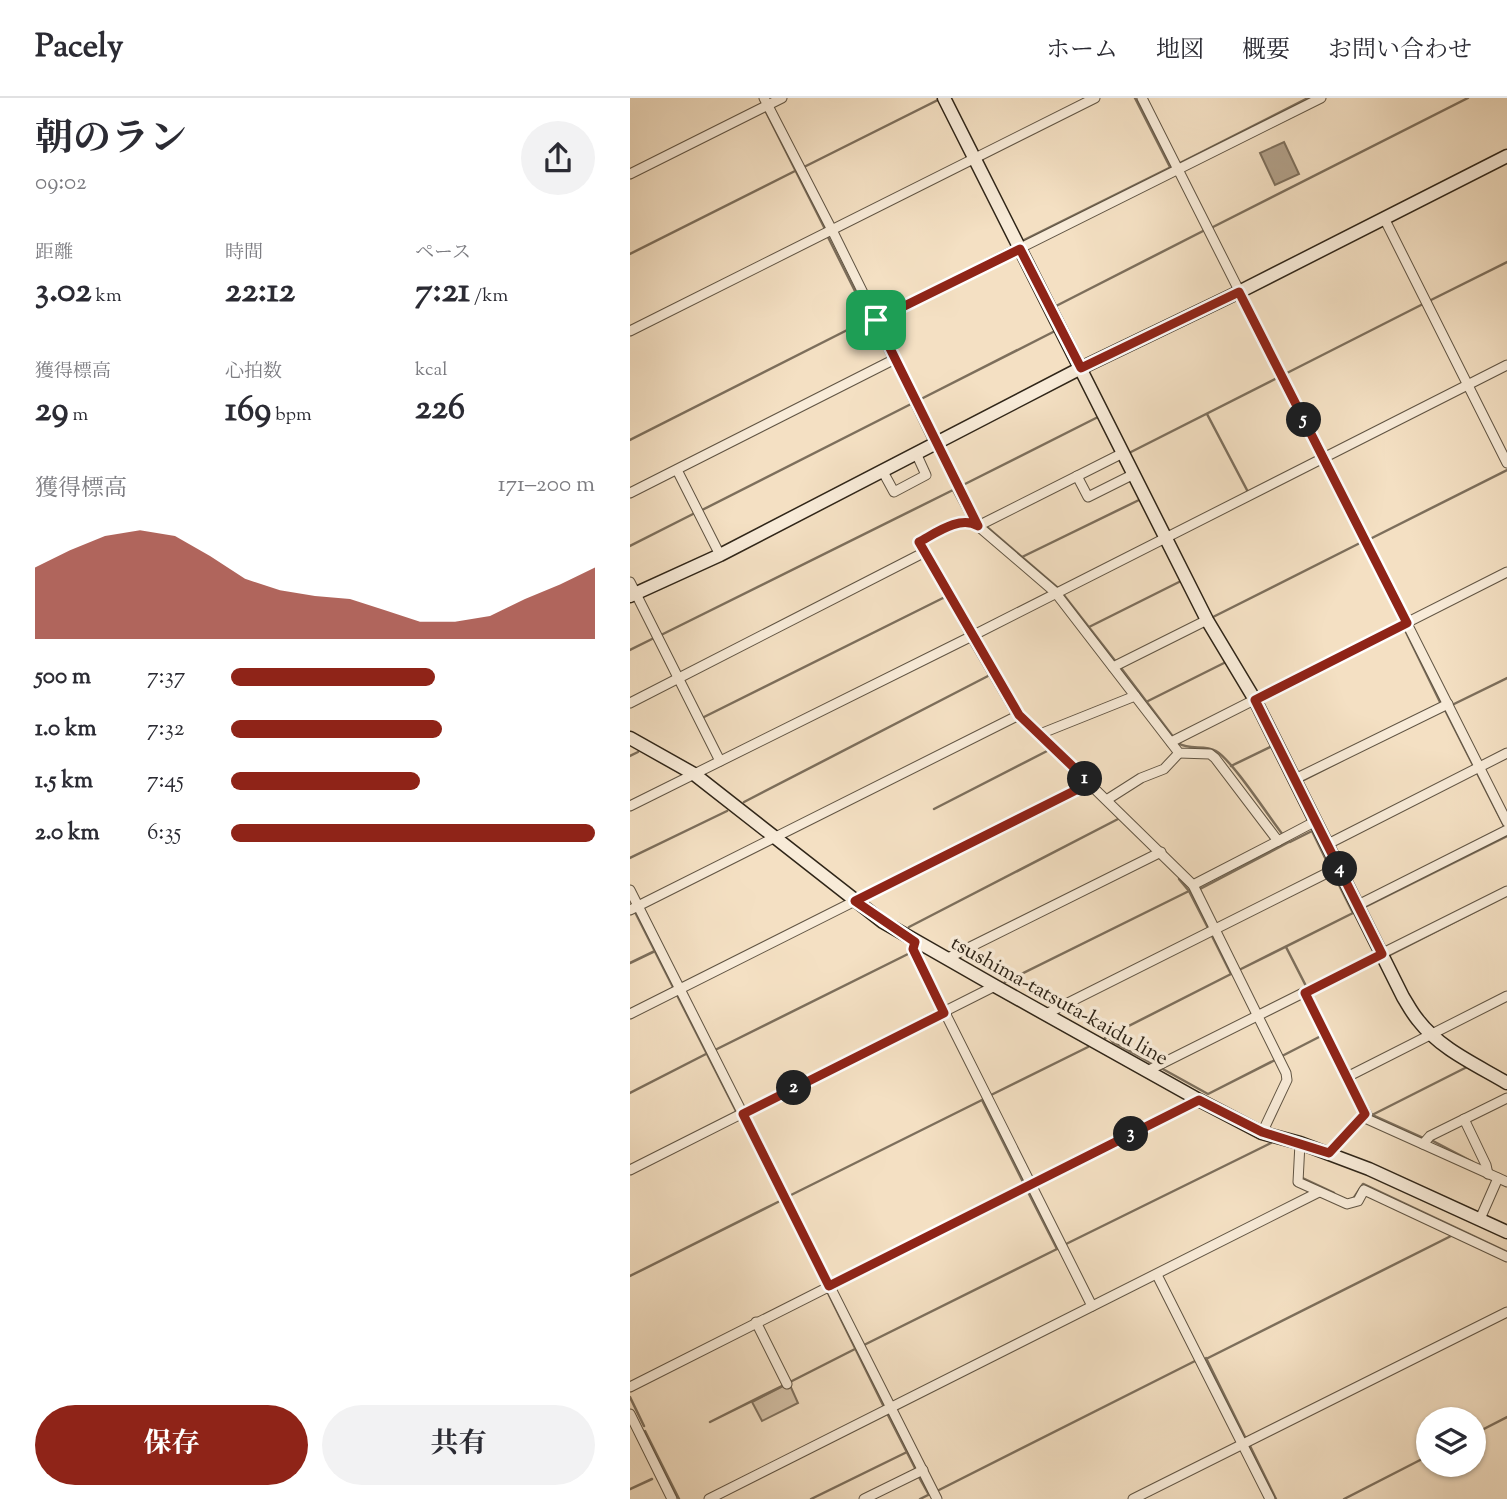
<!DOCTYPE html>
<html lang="ja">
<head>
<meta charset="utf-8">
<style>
  body { margin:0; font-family:"Sorts Mill Goudy","Noto Serif JP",serif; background:#f2f2f3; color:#2b2b33; height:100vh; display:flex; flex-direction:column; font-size:26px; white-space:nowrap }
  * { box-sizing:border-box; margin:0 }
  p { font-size:23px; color:#7c7c81 }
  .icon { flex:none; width:38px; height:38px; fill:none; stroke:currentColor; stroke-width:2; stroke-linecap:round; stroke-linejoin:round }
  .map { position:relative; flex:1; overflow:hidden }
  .panel { display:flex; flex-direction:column; background:#fff; width:630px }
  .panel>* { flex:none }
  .tools { position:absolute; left:786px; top:1309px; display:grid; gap:14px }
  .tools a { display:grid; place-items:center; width:70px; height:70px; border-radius:50%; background:#fff; box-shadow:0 2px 5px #0004; font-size:35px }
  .pin { position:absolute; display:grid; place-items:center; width:60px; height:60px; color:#fff; margin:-30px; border-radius:14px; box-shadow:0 4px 10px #0006 }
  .km { position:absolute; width:35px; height:35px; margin:-18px; border-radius:50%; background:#222; color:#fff; font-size:19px; line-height:35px; text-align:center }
  .round { display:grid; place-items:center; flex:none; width:74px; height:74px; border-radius:37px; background:#f2f2f3 }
  .overview { display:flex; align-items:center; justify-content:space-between; height:119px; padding:0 35px }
  h1 { font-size:38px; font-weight:700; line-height:52px }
  .figures { display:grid; grid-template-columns:repeat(3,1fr); gap:10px; height:119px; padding:7px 35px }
  .figures div { display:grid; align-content:center }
  .figures b { font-size:35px; font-weight:700 }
  .figures small { font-size:19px; font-weight:400 }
  .figures p { font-size:19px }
  .chart { height:196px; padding:14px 35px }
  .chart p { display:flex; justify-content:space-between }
  .chart svg { width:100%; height:126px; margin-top:7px; fill:#8f2418; opacity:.7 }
  .cta { display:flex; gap:14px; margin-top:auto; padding:14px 35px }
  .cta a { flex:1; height:80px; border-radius:42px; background:#8f2418; color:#fff; font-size:28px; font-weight:700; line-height:80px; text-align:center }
  .cta a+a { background:#f2f2f3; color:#2b2b33 }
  ul { padding:0 35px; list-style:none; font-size:23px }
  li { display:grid; grid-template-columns:112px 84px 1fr; align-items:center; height:52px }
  li i { height:18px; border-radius:9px; background:#8f2418 }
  header { display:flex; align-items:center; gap:42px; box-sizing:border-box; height:98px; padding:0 35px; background:#fff; border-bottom:2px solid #e1e1e2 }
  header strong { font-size:33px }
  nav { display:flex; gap:38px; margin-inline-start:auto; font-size:24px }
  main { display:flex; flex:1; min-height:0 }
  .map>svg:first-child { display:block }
</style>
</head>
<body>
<header>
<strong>Pacely</strong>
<nav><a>ホーム</a><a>地図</a><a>概要</a><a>お問い合わせ</a></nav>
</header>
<main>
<section class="panel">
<div class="overview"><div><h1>朝のラン</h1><p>09:02</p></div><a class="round"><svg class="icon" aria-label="share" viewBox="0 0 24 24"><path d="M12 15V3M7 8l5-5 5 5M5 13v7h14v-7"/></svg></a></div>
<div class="figures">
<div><p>距離</p><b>3.02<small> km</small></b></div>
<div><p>時間</p><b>22:12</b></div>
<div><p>ペース</p><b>7:21<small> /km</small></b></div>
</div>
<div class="figures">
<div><p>獲得標高</p><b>29<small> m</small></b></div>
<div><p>心拍数</p><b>169<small> bpm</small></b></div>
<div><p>kcal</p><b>226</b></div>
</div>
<div class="chart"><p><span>獲得標高</span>171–200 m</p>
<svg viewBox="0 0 160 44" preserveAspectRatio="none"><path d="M0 44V19L10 13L20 8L30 6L40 8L50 15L60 23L70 27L80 29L90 30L100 34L110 38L120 38L130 36L140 30L150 25L160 19V44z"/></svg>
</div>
<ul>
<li><b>500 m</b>7:37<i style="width:56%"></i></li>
<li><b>1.0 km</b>7:32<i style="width:58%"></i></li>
<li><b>1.5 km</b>7:45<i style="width:52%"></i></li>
<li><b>2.0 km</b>6:35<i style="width:100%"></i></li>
</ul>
<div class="cta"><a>保存</a><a>共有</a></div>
</section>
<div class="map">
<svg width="877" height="1401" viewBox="0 0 877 1401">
  <rect width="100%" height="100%" fill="#f4e0c3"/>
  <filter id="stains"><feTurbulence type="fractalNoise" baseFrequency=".00286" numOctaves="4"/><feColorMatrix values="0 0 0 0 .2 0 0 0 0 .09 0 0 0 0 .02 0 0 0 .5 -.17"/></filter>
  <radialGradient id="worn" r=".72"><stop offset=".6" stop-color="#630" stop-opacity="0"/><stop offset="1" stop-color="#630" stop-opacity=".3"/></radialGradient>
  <polygon fill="#d3c0a6" stroke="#81725f" stroke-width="2" points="159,1285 168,1305 132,1323 122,1304"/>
  <polygon fill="#b1a089" stroke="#7d6f5c" stroke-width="2" points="654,44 669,76 645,87 630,55"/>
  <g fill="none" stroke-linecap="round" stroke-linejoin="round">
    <g stroke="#7d6f5c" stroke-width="2.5">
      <polyline points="505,0 540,69"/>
      <polyline points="135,12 195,131"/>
      <polyline points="548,66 678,0"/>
      <polyline points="172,70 310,1"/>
      <polyline points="581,130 838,0"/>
      <polyline points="197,137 259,261"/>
      <polyline points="392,143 543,68"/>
      <polyline points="0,156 167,72"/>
      <polyline points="287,197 383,148"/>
      <polyline points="799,203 877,164"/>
      <polyline points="426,208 575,132"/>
      <polyline points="263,268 299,343"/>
      <polyline points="653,277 793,206"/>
      <polyline points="647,280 687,358"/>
      <polyline points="289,302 425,233"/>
      <polyline points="577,316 618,394"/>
      <polyline points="0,342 241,220"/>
      <polyline points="499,355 649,279"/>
      <polyline points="690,365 771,525"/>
      <polyline points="331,388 468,319"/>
      <polyline points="72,412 283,305"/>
      <polyline points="357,429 428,490"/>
      <polyline points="738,442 877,372"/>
      <polyline points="0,448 63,416"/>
      <polyline points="392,459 509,402"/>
      <polyline points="433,496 486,564"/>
      <polyline points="583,519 730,445"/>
      <polyline points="459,529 549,484"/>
      <polyline points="774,530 811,606"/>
      <polyline points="31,537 323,392 337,418"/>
      <polyline points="340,544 382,616"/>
      <polyline points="0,552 24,540"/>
      <polyline points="491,570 544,640"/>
      <polyline points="516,604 596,564"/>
      <polyline points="822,607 877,580"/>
      <polyline points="814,610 844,669"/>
      <polyline points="72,620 313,500 316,500 336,537"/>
      <polyline points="388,623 399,633"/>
      <path d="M 548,645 C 560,653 574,646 586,653 C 602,662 639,719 653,737"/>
      <polyline points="0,658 8,654"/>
      <polyline points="601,668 642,648"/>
      <polyline points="847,675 874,728"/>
      <polyline points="672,683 713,662"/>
      <polyline points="114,704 358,578"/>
      <polyline points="304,711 419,652"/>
      <polyline points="660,744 682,733 700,770"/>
      <polyline points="0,760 97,713"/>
      <polyline points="703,775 723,815"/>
      <polyline points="549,781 559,793 578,830"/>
      <polyline points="570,791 659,744"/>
      <polyline points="735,809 877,738"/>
      <polyline points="5,814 44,891"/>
      <polyline points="279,829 490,720"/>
      <polyline points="581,836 601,876"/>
      <polyline points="656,849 677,890"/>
      <polyline points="760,857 866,803"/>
      <polyline points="0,865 25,853"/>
      <polyline points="609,872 725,814"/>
      <polyline points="375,884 559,793"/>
      <polyline points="681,896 719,973"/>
      <polyline points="47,897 107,1015"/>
      <polyline points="478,938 483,944 523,966"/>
      <polyline points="475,940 603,875"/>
      <polyline points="85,952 280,855"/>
      <polyline points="652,958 691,938"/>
      <polyline points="531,970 578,996 645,962"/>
      <polyline points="722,980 742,1017 793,1040"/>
      <polyline points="0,995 76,956"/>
      <polyline points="359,998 458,949"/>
      <polyline points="352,1002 394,1086"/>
      <polyline points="742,1017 837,969"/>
      <polyline points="110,1021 194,1186"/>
      <polyline points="803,1043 843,1064"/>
      <polyline points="672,1080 704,1095"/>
      <polyline points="397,1092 427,1151"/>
      <polyline points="159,1098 354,1001"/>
      <polyline points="723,1101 733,1086 877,1154"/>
      <polyline points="434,1147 641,1045"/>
      <polyline points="0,1178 150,1103"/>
      <polyline points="197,1193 254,1309"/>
      <polyline points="234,1247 429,1150"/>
      <polyline points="576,1260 616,1341"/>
      <polyline points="576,1261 823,1137"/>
      <polyline points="160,1284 225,1251"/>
      <polyline points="0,1299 14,1328"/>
      <polyline points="258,1317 286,1372"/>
      <polyline points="80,1324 154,1287"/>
      <polyline points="15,1333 49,1401"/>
      <polyline points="844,1336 877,1319"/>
      <polyline points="620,1348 646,1401"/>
      <polyline points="289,1379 299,1397"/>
      <polyline points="0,1391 22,1381"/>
      <polyline points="307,1393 567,1262"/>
      <polyline points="181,1401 277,1354"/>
      <polyline points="290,1401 298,1397"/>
      <polyline points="714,1401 798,1358"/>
    </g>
    <g stroke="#605443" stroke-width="11">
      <g id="street">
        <polyline points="134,0 202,132 348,428 425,494 549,655 580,656 585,660 648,743 686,723"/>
        <polyline points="512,0 877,724"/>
        <polyline points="0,76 152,0"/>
        <polyline points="754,120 877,365"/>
        <polyline points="246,222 691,0"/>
        <polyline points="0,233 465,0"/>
        <path d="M 493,355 L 348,428 C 330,416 306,435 289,444 L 389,617 L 563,787 L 656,975 L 657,982 L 632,1035"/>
        <polyline points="47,372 90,457"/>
        <polyline points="252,372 264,394 296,377 286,355"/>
        <polyline points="447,378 458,399 504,376"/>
        <polyline points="0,395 265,261"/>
        <polyline points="0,484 90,663"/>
        <polyline points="483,569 577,522"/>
        <polyline points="0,605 295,454"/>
        <polyline points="410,636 505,598"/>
        <polyline points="541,644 877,474"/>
        <polyline points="665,681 818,606"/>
        <polyline points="478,701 511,680 534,671 549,655"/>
        <polyline points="0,708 336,541 877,267"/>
        <polyline points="698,746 877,655"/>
        <polyline points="563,787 648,743"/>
        <polyline points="0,792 307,1401"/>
        <polyline points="728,807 877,732"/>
        <polyline points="0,812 389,617"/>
        <polyline points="285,843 283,851 462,1208"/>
        <polyline points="316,861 531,754"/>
        <polyline points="675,895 737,1021 877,1084"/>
        <polyline points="0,916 460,685"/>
        <polyline points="416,916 709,769"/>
        <polyline points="517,973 877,793"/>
        <polyline points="717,979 877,898"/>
        <polyline points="834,1021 856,1067 858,1076"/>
        <polyline points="670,1045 668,1084 717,1106 728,1103 734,1092 877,1159"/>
        <polyline points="793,1046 800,1038 877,1000"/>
        <polyline points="699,1055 735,1016"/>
        <polyline points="0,1072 365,888"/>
        <polyline points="850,1121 868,1080"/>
        <polyline points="527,1177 640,1401"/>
        <polyline points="126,1224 157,1286"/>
        <polyline points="0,1289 569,1002"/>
        <polyline points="0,1316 42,1401"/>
        <polyline points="79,1401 689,1094"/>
        <polyline points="234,1401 293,1372"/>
        <polyline points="503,1401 877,1214"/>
      </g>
    </g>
    <g stroke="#2f2518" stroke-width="15">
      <g id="secondary">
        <path d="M 314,0 L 577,522 L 625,602 L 773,899 C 778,907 782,915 788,922 C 810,951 847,967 877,985"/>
        <polyline points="0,498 90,457 451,270 609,194 877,58"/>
        <polyline points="0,640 64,676 253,824 365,888 569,1002 632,1035 670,1045 739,1071 877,1134"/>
      </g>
    </g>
    <use href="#street" stroke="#f8ebd8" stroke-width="9"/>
    <use href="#secondary" stroke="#f8ebd8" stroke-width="12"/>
  </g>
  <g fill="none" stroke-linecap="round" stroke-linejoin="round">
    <g stroke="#fff" stroke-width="14">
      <path id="route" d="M 390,151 L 451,270 L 609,194 L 777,525 L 625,602 L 752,856 L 675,895 L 735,1016 L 699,1055 L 632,1034 L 569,1002 L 199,1188 L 113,1016 L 314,915 L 283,851 L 285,844 L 225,803 L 460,685 L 389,617 L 289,444 C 306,435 330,417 348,428 L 246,222 Z"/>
    </g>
    <use href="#route" stroke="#8f2418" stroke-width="9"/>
  </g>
  <g text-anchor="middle" stroke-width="7" stroke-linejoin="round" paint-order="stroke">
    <g font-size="21" fill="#2f2518" stroke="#f8ebd8">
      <text transform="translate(430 902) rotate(29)" y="7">tsushima-tatsuta-kaidu line</text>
    </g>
  </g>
  <rect width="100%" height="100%" filter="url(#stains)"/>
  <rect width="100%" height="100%" fill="url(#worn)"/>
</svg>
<div class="tools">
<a><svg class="icon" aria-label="layers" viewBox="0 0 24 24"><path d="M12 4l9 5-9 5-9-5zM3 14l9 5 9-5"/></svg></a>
</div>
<div class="pin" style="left:246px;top:222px;background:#1e9e55"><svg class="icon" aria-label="arrive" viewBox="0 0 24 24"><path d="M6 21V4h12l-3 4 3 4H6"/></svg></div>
<b class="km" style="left:455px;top:681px">1</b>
<b class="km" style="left:164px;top:990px">2</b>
<b class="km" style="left:501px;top:1036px">3</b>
<b class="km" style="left:710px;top:771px">4</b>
<b class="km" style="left:674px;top:322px">5</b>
</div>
</main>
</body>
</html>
